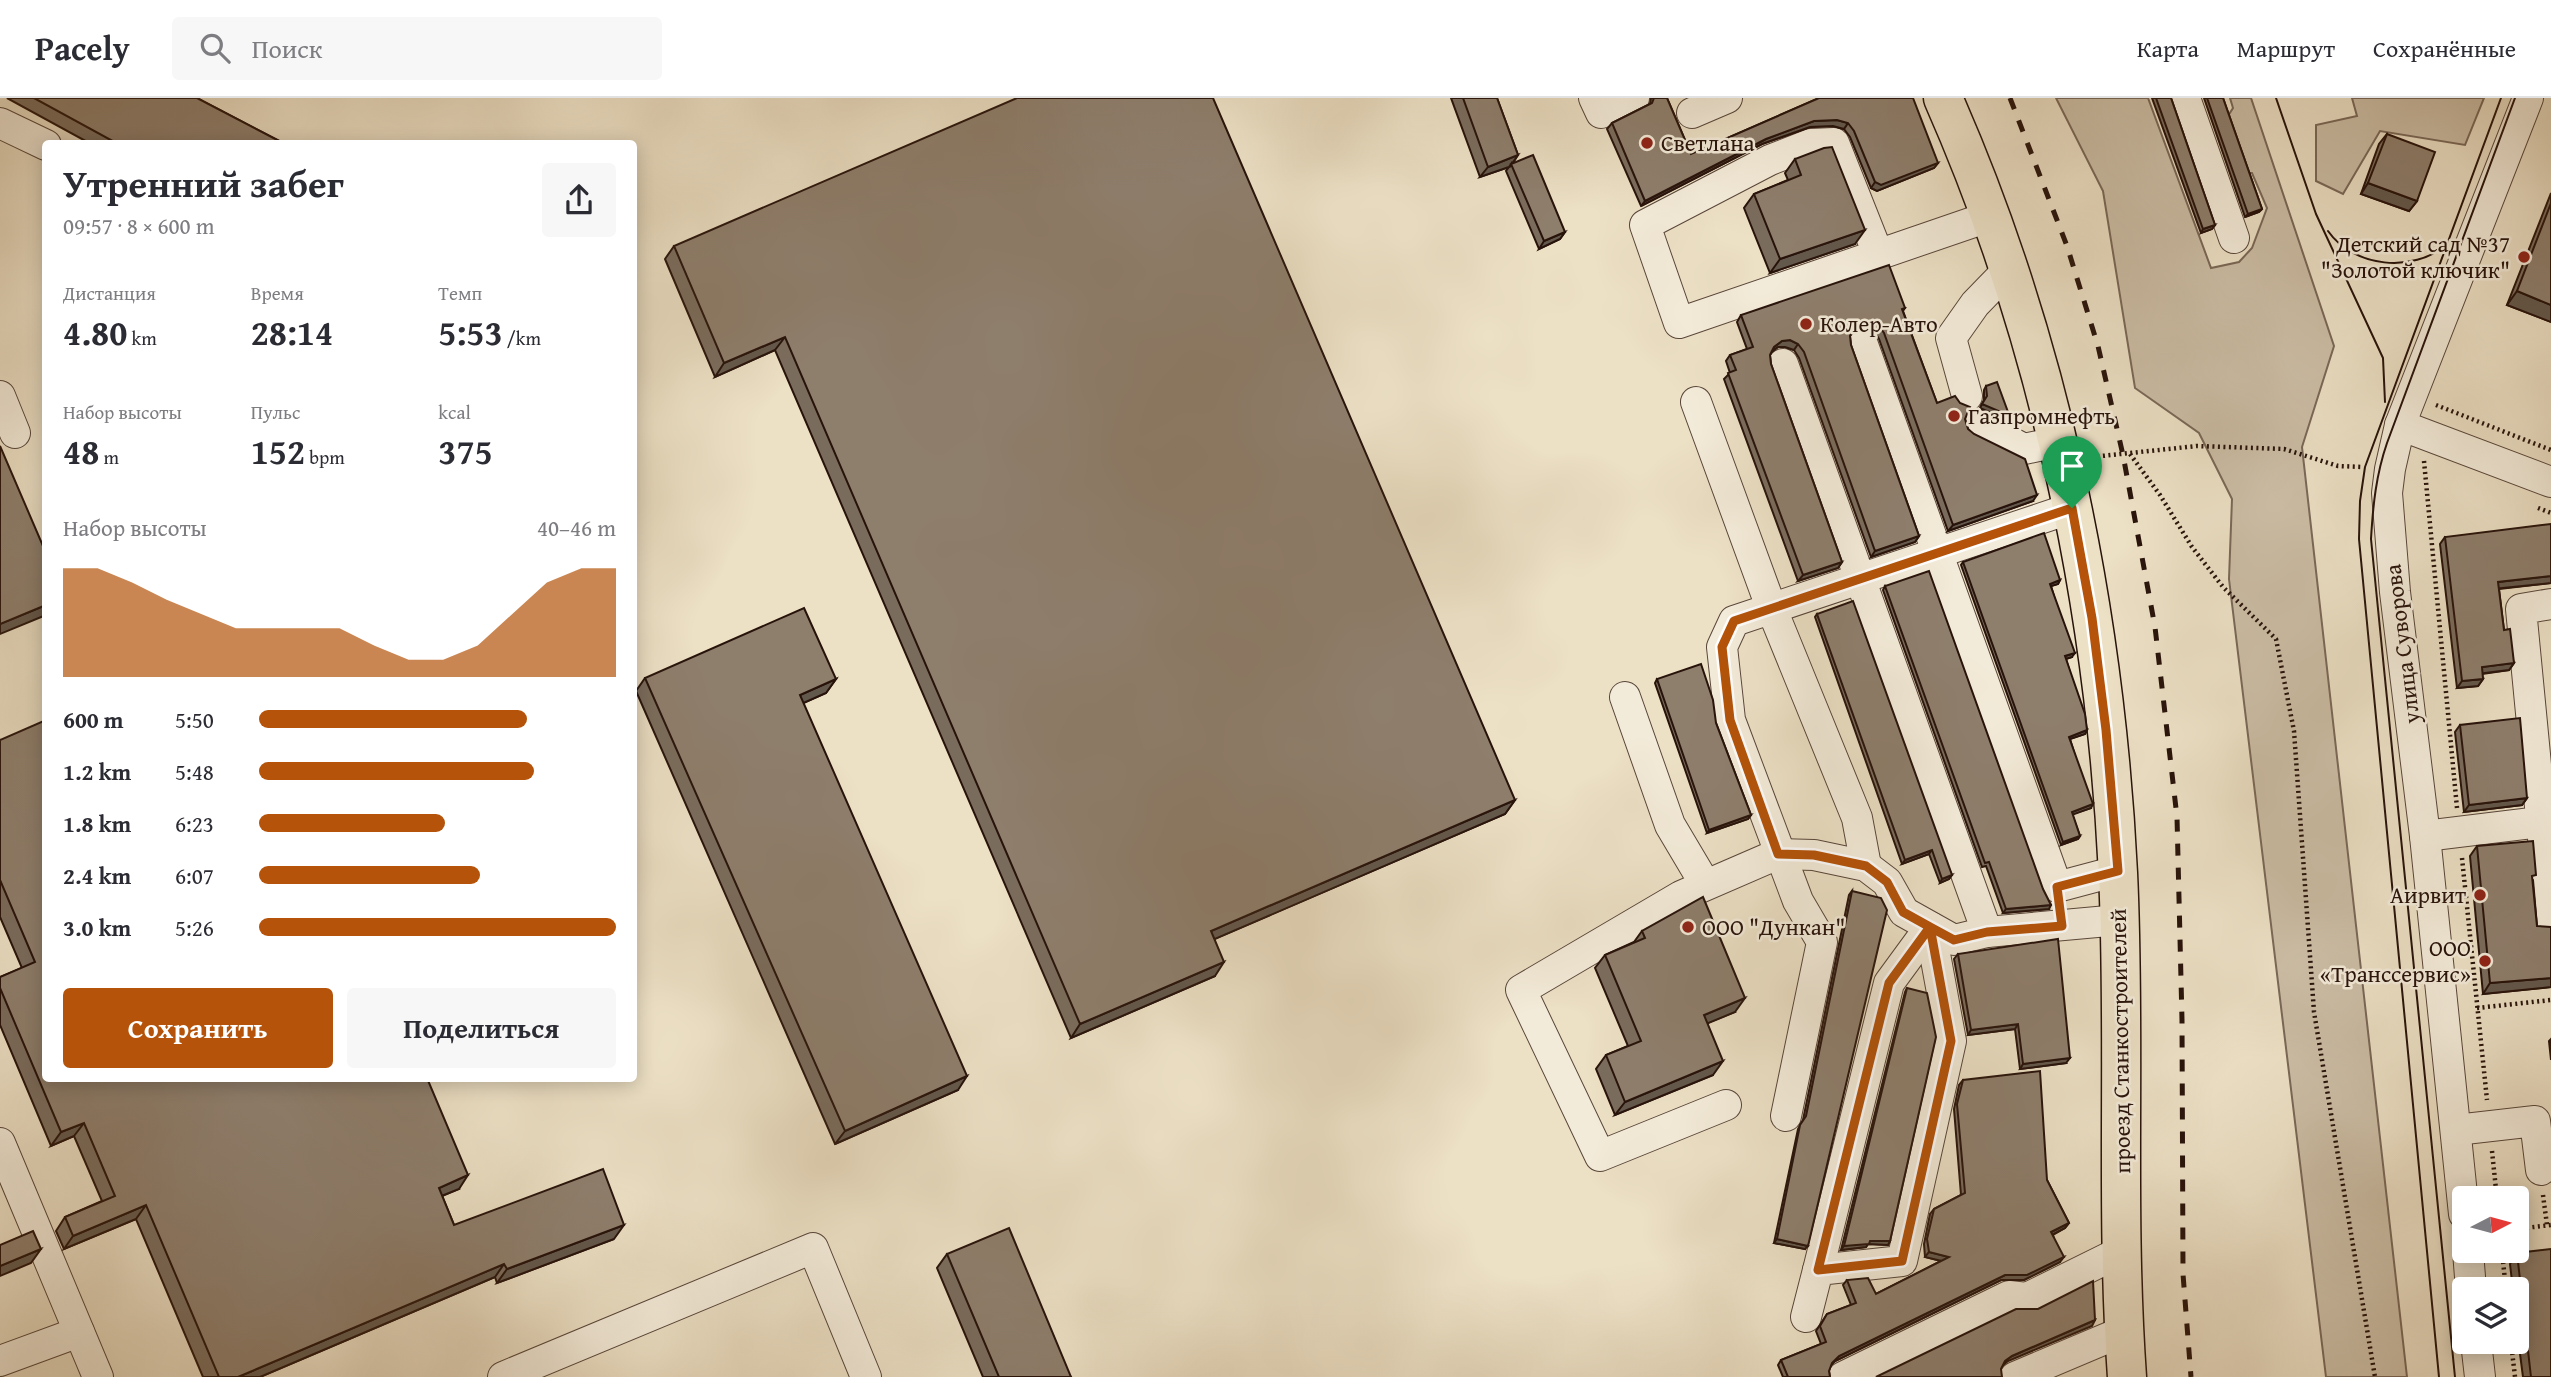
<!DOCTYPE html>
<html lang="ru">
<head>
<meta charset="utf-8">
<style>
  body { margin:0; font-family:"Gentium Book Plus",serif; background:#f7f7f7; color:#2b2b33; height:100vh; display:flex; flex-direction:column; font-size:26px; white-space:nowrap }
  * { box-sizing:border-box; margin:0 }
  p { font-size:23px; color:#7c7c81 }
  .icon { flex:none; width:38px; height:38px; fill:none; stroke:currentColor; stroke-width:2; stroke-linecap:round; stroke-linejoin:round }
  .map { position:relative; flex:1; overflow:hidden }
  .panel { position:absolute; left:42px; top:42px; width:595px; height:942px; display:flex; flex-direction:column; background:#fff; border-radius:7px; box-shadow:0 4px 18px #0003 }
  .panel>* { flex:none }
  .needle { width:46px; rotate:84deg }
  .fabs { position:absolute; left:2452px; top:1088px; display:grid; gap:14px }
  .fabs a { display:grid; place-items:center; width:77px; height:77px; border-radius:7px; background:#fff; box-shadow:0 4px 18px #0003; font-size:35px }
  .pin { position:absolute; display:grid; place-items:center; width:60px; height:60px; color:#fff; margin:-72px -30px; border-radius:50% 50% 50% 0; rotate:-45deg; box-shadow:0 0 7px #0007 }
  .pin .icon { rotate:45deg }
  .round { display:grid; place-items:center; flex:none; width:74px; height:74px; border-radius:7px; background:#f7f7f7 }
  .headline { display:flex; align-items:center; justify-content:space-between; height:119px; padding:0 21px }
  h1 { font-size:38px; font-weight:800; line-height:52px }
  .metrics { display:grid; grid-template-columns:repeat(3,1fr); gap:10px; height:119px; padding:7px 21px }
  .metrics div { display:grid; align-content:center }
  .metrics b { font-size:35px; font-weight:800 }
  .metrics small { font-size:19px; font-weight:400 }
  .metrics p { font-size:19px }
  .chart { height:196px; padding:14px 21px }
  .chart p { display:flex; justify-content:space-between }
  .chart svg { width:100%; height:126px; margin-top:7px; fill:#b45309; opacity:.7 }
  .button { display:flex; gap:14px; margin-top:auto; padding:14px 21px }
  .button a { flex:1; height:80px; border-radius:7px; background:#b45309; color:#fff; font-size:28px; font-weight:800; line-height:80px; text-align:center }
  .button a+a { background:#f7f7f7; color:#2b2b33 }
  ul { padding:0 21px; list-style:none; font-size:23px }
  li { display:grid; grid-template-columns:112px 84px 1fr; align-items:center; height:52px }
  li i { height:18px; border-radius:9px; background:#b45309 }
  header { display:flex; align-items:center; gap:42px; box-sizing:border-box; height:98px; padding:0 35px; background:#fff; border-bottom:2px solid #e1e1e2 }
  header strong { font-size:33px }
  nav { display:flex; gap:38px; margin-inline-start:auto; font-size:24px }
  .search { width:490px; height:63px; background:#f7f7f7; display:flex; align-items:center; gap:18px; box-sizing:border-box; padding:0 24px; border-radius:7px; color:#7c7c81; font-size:26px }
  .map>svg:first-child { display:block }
</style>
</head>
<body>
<header>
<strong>Pacely</strong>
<div class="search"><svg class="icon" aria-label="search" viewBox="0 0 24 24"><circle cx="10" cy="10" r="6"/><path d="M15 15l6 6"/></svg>Поиск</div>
<nav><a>Карта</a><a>Маршрут</a><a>Сохранённые</a></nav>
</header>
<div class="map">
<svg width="2551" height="1279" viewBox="0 0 2551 1279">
  <rect width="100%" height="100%" fill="#ece0c5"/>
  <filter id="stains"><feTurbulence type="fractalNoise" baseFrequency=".00286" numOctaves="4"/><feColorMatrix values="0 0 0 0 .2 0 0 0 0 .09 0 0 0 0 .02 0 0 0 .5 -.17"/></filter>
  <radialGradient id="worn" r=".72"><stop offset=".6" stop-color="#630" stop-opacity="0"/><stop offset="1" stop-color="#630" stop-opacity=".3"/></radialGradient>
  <g fill="#cbbda5" stroke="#7a6858" stroke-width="2">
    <polygon points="2056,0 2148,0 2211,170 2239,164 2252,150 2267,110 2252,75 2234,75 2219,32 2233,10 2230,0 2251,0 2334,248 2302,349 2407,1279 2326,1279 2229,481 2232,401 2199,335 2135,290 2103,93"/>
    <polygon points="2352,0 2484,0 2465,47 2380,33 2343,96 2316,83 2316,27 2357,18"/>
  </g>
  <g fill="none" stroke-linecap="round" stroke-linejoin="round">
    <g stroke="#59463a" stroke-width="32">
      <g id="minor">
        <polyline points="1594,0 1601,15 1634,0"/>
        <polyline points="2185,0 2234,140"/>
        <polyline points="1692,15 1727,0"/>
        <polyline points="0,25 46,47"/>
        <polyline points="1878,156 1834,45 1811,46 1770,62 1645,127 1679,225 1991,118"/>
        <polyline points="1863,247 2057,789 2117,773"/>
        <polyline points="1783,266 1987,834"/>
        <polyline points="0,298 15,335"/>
        <polyline points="1967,298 1951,240 1975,206 2008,172"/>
        <polyline points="1696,304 1771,509 1857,720 1866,768"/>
        <polyline points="1978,327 2024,351 2057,344"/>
        <polyline points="2400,327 2551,384"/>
        <polyline points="2551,506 2521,511 2551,823"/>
        <polyline points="1625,599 1670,727 1705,786"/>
        <polyline points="2425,738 2540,724"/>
        <polyline points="1726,1007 1600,1058 1521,892 1681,798 1778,756 1814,757 1866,768 1887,784 1904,814 1954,842 1987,834 2119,822"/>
        <polyline points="1786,1018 1822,844 1798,803 1730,622 1722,549 1734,523 2072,410"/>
        <polyline points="2456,1032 2535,1023 2541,1072"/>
        <polyline points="0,1045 98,1279"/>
        <polyline points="2464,1116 2425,738 2395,494 2387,395 2390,371 2400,327 2528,0"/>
        <polyline points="2468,1153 2471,1192"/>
        <polyline points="1818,1172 1889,885 1930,829"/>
        <polyline points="1806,1219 1818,1172 1902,1163 1951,943 1930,829"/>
        <polyline points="2476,1244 2480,1279"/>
        <polyline points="0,1263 79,1234"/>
        <polyline points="503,1279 813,1150 866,1279"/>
        <polyline points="1843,1279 2009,1198 2027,1200 2122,1153"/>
        <polyline points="2015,1279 2124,1233"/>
      </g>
    </g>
    <g stroke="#28130b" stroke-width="41">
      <path id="major" d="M 1943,0 C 2050,242 2105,511 2118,775 C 2126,943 2115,1111 2127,1279"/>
    </g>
    <g stroke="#28130b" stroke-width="4.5" stroke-dasharray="2 3.5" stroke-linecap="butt">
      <polyline points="2436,307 2551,352"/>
      <polyline points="2130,356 2160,397 2192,449 2223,489 2276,541 2294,633 2314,914 2375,1279"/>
      <polyline points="2092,359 2197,348 2284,351 2338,368 2363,369"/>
      <polyline points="2424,363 2457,710"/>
      <polyline points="2538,410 2551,415"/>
      <polyline points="2462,760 2487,1002"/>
      <polyline points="2477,910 2551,902"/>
      <polyline points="2492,1053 2497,1101"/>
      <polyline points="2543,1097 2547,1127"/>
      <polyline points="2516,1131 2551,1127"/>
      <polyline points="2502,1153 2506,1192"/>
      <polyline points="2511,1244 2515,1279"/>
    </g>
    <use href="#minor" stroke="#f3ebd9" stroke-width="30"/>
    <use href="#major" stroke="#ece0c5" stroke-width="38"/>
    <g stroke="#28130b" stroke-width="2">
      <polyline points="2276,0 2316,116 2383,260 2385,304"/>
      <path d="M 2328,133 C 2354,170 2413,175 2446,147"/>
      <polyline points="2439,1279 2359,441 2360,403 2365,369 2501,0"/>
      <path d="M 2455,1279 L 2371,441 C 2373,407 2376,377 2387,345 L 2515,0"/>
    </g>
    <polyline stroke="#28130b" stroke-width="5" stroke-dasharray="12 12" stroke-linecap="butt" points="2010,0 2067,148 2098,248 2123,357 2155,529 2177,719 2182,922 2183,1176 2191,1279"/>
  </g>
  <g fill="#7a6c5d" stroke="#28130b" stroke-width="2">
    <polygon points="7,0 197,0 285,46 91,46"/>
    <polygon points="1451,0 1497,0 1518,57 1513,65 1565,134 1560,141 1539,151 1506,73 1509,69 1480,79"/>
    <polygon points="1651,0 1667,0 1691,56 1819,0 1938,65 1934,70 1877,93 1871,90 1850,39 1844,31 1833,28 1810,29 1762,46 1641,108 1607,31 1612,25 1650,6"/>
    <polygon points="2152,0 2171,0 2215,127 2212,131 2201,135"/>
    <polygon points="2204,0 2223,0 2262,111 2259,114 2245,119"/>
    <polygon points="2387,36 2417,103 2409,113 2361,96 2379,46"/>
    <polygon points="1795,61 1855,146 1770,175 1744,110 1754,96 1788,82 1785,75"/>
    <polygon points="2551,95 2551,224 2507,207"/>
    <polygon points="674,148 1515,702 1505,716 1214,841 1215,878 1071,940 775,252 715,279 665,161"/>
    <polygon points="1905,210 1903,213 1937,305 1965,321 1968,331 2033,403 1948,433 1879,241 1874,233 1867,230 1858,230 1852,235 1850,238 1851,247 1919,438 1915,444 1871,459 1799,260 1794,252 1785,249 1778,249 1772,254 1770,257 1771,266 1842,464 1838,470 1798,483 1724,281 1730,275 1726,263 1730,257 1747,251 1737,224 1741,217"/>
    <polygon points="1986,288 2008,314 2005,317 2000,319 1980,310 1984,302 1984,292"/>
    <polygon points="2445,439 2551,485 2499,491 2504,532 2514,565 2509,572 2482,576 2483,581 2478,588 2457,590 2440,446"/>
    <polygon points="1963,464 2060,482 2058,486 2051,488 2072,559 2066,561 2087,632 2085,636 2070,641 2091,710 2072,716 2080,738 2078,741 2061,747 1961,467"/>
    <polygon points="1885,488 2049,811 2003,815 1986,768 1982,769 1883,492"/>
    <polygon points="1817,516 1952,777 1949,781 1940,785 1929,756 1902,766 1815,519"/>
    <polygon points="645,580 836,581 826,595 803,605 958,992 835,1046 636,593"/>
    <polygon points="1657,581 1716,625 1751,717 1748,721 1707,735 1655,585"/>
    <polygon points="2460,627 2527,700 2522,707 2464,714 2455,634"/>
    <polygon points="0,642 459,1091 442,1098 454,1127 614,1141 497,1185 495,1179 260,1279 203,1279 136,1121 64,1151 56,1133 65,1119 102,1103 74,1038 51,1048 0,927 0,879 22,870 0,819"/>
    <polygon points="2477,748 2533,782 2537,828 2551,880 2551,889 2483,896 2470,758"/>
    <polygon points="1852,793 1805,1151 1774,1145 1798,1031 1803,1022 1849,797"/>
    <polygon points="1642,833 1735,914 1707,925 1713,977 1615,1017 1596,971 1606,957 1628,948 1595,870 1605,857 1634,844"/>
    <polygon points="1958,856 2066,965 2020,971 2015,931 1968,937 1954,861"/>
    <polygon points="1907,890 1890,1143 1888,1147 1868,1146 1866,1149 1841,1152 1905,894"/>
    <polygon points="2551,941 2551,962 2549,943"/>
    <polygon points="1963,982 2047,1082 2069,1125 2065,1130 2053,1137 2060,1164 2024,1182 2001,1182 1835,1263 1831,1267 1829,1273 1830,1279 1783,1279 1778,1267 1781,1262 1821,1246 1816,1233 1827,1216 1851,1207 1843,1187 1847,1182 1876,1196 1941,1163 1925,1159 1924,1146 1930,1116 1934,1111 1961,1097 1954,1011 1959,987"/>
    <polygon points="2517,1155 2551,1279 2523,1279 2516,1225 2516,1192 2513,1192 2510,1166"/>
    <polygon points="947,1156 1071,1279 983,1279 937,1170"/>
  </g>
  <g fill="#63584c" stroke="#28130b" stroke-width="2">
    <polygon points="1837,22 1848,25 1844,31 1833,28 1810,29 1762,46 1641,108 1645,103 1766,41 1814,23"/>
    <polygon points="1518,57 1511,67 1511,66 1509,69 1480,79 1488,69"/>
    <polygon points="1938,65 1934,70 1877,93 1871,90 1875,84"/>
    <polygon points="2368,85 2417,103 2409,113 2361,96"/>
    <polygon points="2262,111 2259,114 2245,119 2248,116"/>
    <polygon points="2215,127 2212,131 2201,135 2203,131"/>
    <polygon points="1865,132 1855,146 1770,175 1780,161"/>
    <polygon points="1565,134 1560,141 1539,151 1544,143"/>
    <polygon points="2517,193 2551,207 2551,224 2507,207"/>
    <polygon points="1862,224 1871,224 1867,230 1858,230 1849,236 1854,230"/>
    <polygon points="785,239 775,252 715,279 724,265"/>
    <polygon points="1790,242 1798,246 1794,252 1785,249 1778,249 1769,255 1774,249 1782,243"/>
    <polygon points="1982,306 2008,314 2005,317 2000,319 1980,310"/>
    <polygon points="2037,397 2033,403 1948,433 1953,427"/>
    <polygon points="1919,438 1915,444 1871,459 1875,453"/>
    <polygon points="1842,464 1838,470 1798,483 1803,477"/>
    <polygon points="2551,478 2551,485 2493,491 2498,484"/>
    <polygon points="2060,482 2058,486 2048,489 2050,486"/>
    <polygon points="46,507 46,517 0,536 0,526"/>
    <polygon points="2075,555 2072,559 2062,562 2065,558"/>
    <polygon points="2514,565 2509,572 2477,576 2482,569"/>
    <polygon points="836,581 826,595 790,611 800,597"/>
    <polygon points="2483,581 2478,588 2457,590 2462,583"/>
    <polygon points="2087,632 2085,636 2067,642 2069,639"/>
    <polygon points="2527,700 2522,707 2464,714 2469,707"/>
    <polygon points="1515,702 1505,716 1201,847 1211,833"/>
    <polygon points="2093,706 2091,710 2069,718 2072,714"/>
    <polygon points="1751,717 1748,721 1707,735 1709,732"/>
    <polygon points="2080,738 2078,741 2061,747 2063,744"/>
    <polygon points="1932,752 1929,756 1902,766 1905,762"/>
    <polygon points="1952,777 1949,781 1940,785 1942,781"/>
    <polygon points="2051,807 2049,811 2003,815 2006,811"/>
    <polygon points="1224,864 1215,878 1071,940 1080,926"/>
    <polygon points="2551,880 2551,889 2483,896 2490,885"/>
    <polygon points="1745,900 1735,914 1694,931 1704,917"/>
    <polygon points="2018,926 2015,931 1968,937 1971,932"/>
    <polygon points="2070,960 2066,965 2020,971 2023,966"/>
    <polygon points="1723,963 1713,977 1615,1017 1625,1004"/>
    <polygon points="967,978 958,992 835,1046 845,1033"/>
    <polygon points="84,1025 74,1038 51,1048 61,1034"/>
    <polygon points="468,1077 459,1091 429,1103 439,1090"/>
    <polygon points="146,1107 136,1121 64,1151 73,1138"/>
    <polygon points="2069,1125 2065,1130 2048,1139 2051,1134"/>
    <polygon points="624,1127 614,1141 497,1185 507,1171"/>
    <polygon points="1777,1141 1808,1148 1805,1151 1774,1145"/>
    <polygon points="1870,1143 1890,1143 1888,1147 1868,1146 1866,1149 1841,1152 1844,1148"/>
    <polygon points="41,1151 31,1165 0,1178 0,1168"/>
    <polygon points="1929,1154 1949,1159 1946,1164 1925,1159"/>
    <polygon points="2064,1159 2060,1164 2024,1182 2001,1182 1835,1263 1828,1270 1839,1258 2005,1177"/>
    <polygon points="504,1166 495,1179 260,1279 238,1279"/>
    <polygon points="2095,1222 2092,1228 2008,1263 2002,1268 2005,1263 2012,1258"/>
  </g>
  <g fill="#8e7e6c" stroke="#28130b" stroke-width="2">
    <polygon points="34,0 197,0 285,46 118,46"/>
    <polygon points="1017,0 1213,0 1515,702 1211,833 1224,864 1080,926 785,239 724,265 674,148"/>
    <polygon points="1463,0 1497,0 1518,57 1488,69"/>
    <polygon points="1654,0 1667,0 1691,56 1819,0 1913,0 1938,65 1881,87 1875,84 1854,33 1848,25 1837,22 1814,23 1766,41 1645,103 1612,25 1652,5"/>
    <polygon points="2156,0 2171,0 2215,127 2203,131"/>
    <polygon points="2207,0 2223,0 2262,111 2248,116"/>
    <polygon points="2387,36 2435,54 2417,103 2368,85"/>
    <polygon points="1832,49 1865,132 1780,161 1754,96 1801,77 1795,61 1824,50"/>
    <polygon points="1533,57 1565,134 1544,143 1511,66"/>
    <polygon points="2551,105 2551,207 2517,193"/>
    <polygon points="1889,167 1905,210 1902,211 1937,305 1955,298 1960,305 1970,309 1965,321 1968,331 1974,336 2025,361 2037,397 1953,427 1884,235 1878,227 1871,224 1862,224 1854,230 1850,238 1851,247 1919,438 1875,453 1804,254 1798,246 1790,242 1782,243 1774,249 1770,257 1771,266 1842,464 1803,477 1728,275 1736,272 1730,257 1753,249 1741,217"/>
    <polygon points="1997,284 2008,314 2003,315 1982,306 1987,298 1986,288"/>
    <polygon points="0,348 46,455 46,507 0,526"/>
    <polygon points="2551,426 2551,478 2498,484 2504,532 2510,531 2514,565 2482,569 2483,581 2462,583 2445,439"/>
    <polygon points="2044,435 2060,482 2050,486 2075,555 2065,558 2085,616 2087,632 2069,639 2093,706 2072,714 2080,738 2063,744 1963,464"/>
    <polygon points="1929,473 2043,791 2051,807 2006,811 1989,764 1985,765 1885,488"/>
    <polygon points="1853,503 1952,777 1942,781 1932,752 1905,762 1817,516"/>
    <polygon points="804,510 836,581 800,597 967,978 845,1033 645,580"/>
    <polygon points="1701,566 1713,602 1716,625 1751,717 1709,732 1657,581"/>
    <polygon points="2520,620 2527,700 2469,707 2460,627"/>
    <polygon points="46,622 46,980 427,980 468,1077 439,1090 454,1127 603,1071 624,1127 507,1171 504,1166 238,1279 219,1279 146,1107 73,1138 65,1119 115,1098 84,1025 61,1034 0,890 0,879 35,864 0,782 0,642"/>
    <polygon points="2533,743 2536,777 2532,778 2537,828 2551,829 2551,880 2490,885 2477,748"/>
    <polygon points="1852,793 1881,800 1887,812 1808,1148 1777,1141 1800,1027 1806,1018"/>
    <polygon points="1703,799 1745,900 1704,917 1723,963 1625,1004 1606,957 1641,943 1605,857 1645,840 1642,833"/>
    <polygon points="2058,841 2070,960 2023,966 2018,926 1971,932 1958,856"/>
    <polygon points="1907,890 1927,895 1936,939 1890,1143 1870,1143 1869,1146 1844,1148"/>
    <polygon points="2040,973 2047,1082 2069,1125 2051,1134 2064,1159 2027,1177 2005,1177 1839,1258 1832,1265 1829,1273 1830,1279 1788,1279 1781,1262 1826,1244 1820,1228 1827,1216 1856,1205 1847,1182 1868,1180 1876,1196 1949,1159 1929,1154 1927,1141 1934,1111 1965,1095 1957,1006 1963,982"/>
    <polygon points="1009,1130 1071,1279 999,1279 947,1156"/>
    <polygon points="33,1133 41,1151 0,1168 0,1147"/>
    <polygon points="2551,1151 2551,1279 2531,1279 2517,1155"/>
    <polygon points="2093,1183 2095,1222 2012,1258 2005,1263 2001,1271 2002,1279 1876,1279 2016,1211 2038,1211"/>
  </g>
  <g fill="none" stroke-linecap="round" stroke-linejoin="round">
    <g stroke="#fff" stroke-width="14">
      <polyline id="route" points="2072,410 1734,523 1722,549 1730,622 1778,756 1814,757 1866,768 1887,784 1903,814 1930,829 1951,943 1902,1163 1818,1172 1889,885 1930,829 1954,842 1987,834 2062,828 2057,789 2118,773 2106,632 2092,520 2072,410"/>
    </g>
    <use href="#route" stroke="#b45309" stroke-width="9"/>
  </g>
  <g fill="#8f2418" stroke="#f3ebd9" stroke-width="2.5">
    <circle cx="1647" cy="45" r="7"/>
    <circle cx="2524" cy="159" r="7"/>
    <circle cx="1806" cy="226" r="7"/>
    <circle cx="1954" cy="318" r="7"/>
    <circle cx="2480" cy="797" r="7"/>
    <circle cx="1688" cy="829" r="7"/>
    <circle cx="2485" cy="863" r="7"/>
  </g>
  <g text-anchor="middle" stroke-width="5" stroke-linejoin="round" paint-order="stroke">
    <g font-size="23" fill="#28130b" stroke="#f3ebd9" text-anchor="start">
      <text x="1661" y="53">Светлана</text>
      <text x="2510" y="154" text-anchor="end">Детский сад №37<tspan x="2510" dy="26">"Золотой ключик"</tspan></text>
      <text x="1820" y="234">Колер-Авто</text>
      <text x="1968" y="326">Газпромнефть</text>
      <text x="2466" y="805" text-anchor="end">Аирвит</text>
      <text x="1702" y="837">ООО "Дункан"</text>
      <text x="2471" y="858" text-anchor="end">ООО<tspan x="2471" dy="26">«Транссервис»</tspan></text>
    </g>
    <g font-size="23" fill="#28130b" stroke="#f3ebd9">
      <text transform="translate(2402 546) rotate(-97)" y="8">улица Суворова</text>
      <text transform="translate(2120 943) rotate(-91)" y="8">проезд Станкостроителей</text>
    </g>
  </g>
  <rect width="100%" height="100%" filter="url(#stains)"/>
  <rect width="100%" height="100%" fill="url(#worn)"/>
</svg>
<div class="fabs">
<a><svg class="needle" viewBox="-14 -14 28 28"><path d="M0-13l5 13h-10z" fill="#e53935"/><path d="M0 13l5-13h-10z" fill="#7c7c81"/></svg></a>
<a><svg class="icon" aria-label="layers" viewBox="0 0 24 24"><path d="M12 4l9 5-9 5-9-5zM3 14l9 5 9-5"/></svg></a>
</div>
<div class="pin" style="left:2072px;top:410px;background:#1e9e55"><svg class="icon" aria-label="arrive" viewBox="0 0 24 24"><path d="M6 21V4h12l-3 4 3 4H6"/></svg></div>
<section class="panel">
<div class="headline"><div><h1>Утренний забег</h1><p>09:57 · 8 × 600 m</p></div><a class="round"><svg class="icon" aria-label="share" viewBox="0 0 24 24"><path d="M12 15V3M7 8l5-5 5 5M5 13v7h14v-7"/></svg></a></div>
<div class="metrics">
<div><p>Дистанция</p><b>4.80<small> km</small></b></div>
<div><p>Время</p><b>28:14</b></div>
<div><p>Темп</p><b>5:53<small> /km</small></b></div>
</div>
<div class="metrics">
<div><p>Набор высоты</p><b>48<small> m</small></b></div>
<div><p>Пульс</p><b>152<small> bpm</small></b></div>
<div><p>kcal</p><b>375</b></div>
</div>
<div class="chart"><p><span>Набор высоты</span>40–46 m</p>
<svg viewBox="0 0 160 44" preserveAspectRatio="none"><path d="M0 44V6L10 6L20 11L30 17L40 22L50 27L60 27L70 27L80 27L90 33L100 38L110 38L120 33L130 22L140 11L150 6L160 6V44z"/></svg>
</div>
<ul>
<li><b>600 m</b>5:50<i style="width:75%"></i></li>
<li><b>1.2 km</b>5:48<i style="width:77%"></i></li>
<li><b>1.8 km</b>6:23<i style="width:52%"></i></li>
<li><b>2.4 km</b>6:07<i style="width:62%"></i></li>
<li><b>3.0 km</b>5:26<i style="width:100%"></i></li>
</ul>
<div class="button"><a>Сохранить</a><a>Поделиться</a></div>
</section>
</div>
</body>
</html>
